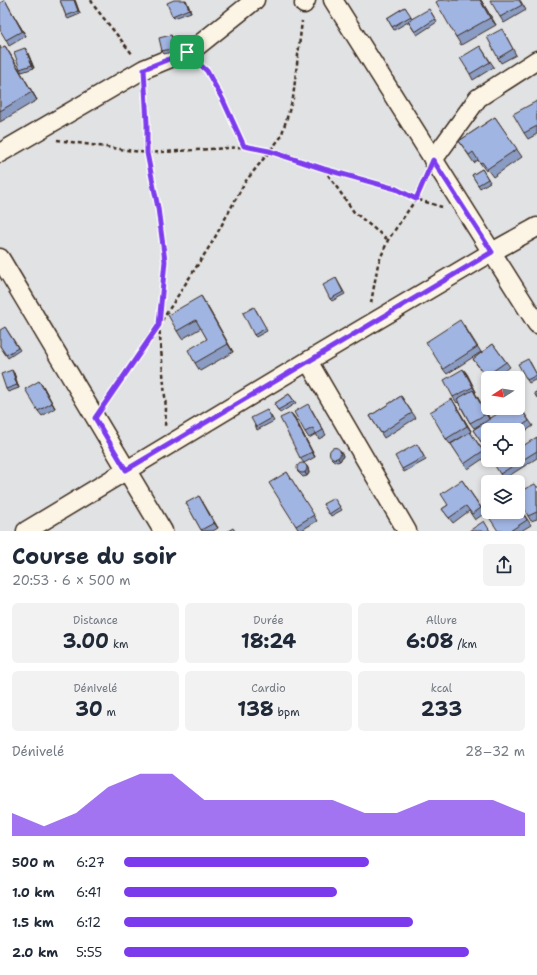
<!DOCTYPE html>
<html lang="fr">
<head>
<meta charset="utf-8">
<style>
  body { margin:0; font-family:"Shantell Sans",sans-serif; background:#f2f2f3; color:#1f2937; height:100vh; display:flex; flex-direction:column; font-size:15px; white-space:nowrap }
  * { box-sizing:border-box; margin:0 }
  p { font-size:13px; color:#747a83 }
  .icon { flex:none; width:22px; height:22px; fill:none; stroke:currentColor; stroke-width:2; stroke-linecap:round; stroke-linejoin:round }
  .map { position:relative; height:531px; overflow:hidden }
  .panel { display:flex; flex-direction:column; background:#fff; flex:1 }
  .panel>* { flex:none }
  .needle { width:26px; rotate:258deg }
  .tools { position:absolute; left:481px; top:371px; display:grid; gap:8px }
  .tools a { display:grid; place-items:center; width:44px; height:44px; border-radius:6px; background:#fff; box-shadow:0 2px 6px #0003; font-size:20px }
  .pin { position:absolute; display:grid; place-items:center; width:34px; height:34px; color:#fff; margin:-17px; border-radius:8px; box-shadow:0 2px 6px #0006 }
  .round { display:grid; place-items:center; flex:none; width:42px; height:42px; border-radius:6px; background:#f2f2f3 }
  .head { display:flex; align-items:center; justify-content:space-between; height:68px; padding:0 12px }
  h1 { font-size:22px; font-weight:700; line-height:30px }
  .metrics { display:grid; grid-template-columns:repeat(3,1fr); gap:6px; height:68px; padding:4px 12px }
  .metrics div { display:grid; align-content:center; border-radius:6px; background:#f2f2f3; text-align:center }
  .metrics b { font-size:20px; font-weight:700 }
  .metrics small { font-size:11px; font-weight:400 }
  .metrics p { font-size:11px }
  .chart { height:112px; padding:8px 12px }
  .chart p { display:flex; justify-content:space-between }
  .chart svg { width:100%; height:72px; margin-top:4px; fill:#7c3aed; opacity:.7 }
  ul { padding:0 12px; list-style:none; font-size:13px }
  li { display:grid; grid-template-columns:64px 48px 1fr; align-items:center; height:30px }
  li i { height:10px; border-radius:5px; background:#7c3aed }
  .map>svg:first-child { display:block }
</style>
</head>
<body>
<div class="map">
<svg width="537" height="531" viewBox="0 0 537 531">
  <rect width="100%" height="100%" fill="#e1e2e4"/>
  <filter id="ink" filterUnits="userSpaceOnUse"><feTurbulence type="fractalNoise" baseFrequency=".025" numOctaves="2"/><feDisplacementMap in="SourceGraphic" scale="8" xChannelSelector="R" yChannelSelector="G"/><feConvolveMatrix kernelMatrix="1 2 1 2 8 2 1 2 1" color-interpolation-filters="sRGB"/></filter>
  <g filter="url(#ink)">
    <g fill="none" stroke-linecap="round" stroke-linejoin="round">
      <g stroke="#3b2a1e" stroke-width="21">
        <g id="minor">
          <polyline points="333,0 537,324"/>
          <polyline points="304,4 306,0"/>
          <polyline points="0,153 144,69 195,48 255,0"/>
          <polyline points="433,160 478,98 537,60"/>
          <polyline points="0,258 163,531"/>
          <polyline points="308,361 407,531"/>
          <polyline points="26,531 308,361 492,252 537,227"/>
        </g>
      </g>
      <g stroke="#3b2a1e" stroke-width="2.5" stroke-dasharray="4 3" stroke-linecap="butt">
        <polyline points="91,0 94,6 133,55"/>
        <path d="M 200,65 C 221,85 232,120 243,146"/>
        <polyline points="145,88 147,124 147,153 158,208 165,261 159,325 166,409 165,427"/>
        <polyline points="57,140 147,153 243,147 269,151 324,169 396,189 416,199 442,207"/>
        <polyline points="324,169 354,212 388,240"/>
        <polyline points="371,303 378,264 388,240 416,199 425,179"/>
        <polyline points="107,402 159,325 213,241 245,182 281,137 293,98 302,21"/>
      </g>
      <use href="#minor" stroke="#fcf5e5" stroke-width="18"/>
    </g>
    <g fill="#8a9cc3" stroke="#3b2a1e">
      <polygon points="60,0 75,0 80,14 68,19 66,16"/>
      <polygon points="186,0 191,12 174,18 172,16"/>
      <polygon points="439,0 481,0 496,25 461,45 456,37"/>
      <polygon points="520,0 526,10 504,23 500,17"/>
      <polygon points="8,6 26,36 9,46 6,40"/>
      <polygon points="405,7 412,19 431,12 437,22 417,35 408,22 394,30 387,18"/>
      <polygon points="505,34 516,55 501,63 498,58"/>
      <polygon points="171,35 173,38 176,51 164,54 162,51"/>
      <polygon points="0,46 1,48 5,46 10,54 37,100 0,122"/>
      <polygon points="480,46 494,67 473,80 470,74"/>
      <polygon points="25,48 27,51 34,68 22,72 20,69"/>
      <polygon points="537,101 537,134 528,139 524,133"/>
      <polygon points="495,117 522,157 493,177 487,169 486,171 478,160 474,163 459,141"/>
      <polygon points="482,169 490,182 480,188 472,175"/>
      <polygon points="336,278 345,294 332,301 330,299"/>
      <polygon points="206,304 233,352 200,371 195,363 207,339 201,328 182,339 177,331"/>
      <polygon points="256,310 267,331 256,337 254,335"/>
      <polygon points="464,325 481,352 447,374 443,369"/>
      <polygon points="5,327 20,350 8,358 0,346"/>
      <polygon points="493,344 510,367 495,378 488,378 488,380 473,359"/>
      <polygon points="530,362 537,375 537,379 529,383 527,380"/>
      <polygon points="463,369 467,374 476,392 475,393 489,419 518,404 533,426 518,436 518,430 488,430 488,452 473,430 483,423 474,428 470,423 458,402 457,403 453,397"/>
      <polygon points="14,373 19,388 8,392 6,389"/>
      <polygon points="43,386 55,408 42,416 38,411"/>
      <polygon points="289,394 296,403 280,413 274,404"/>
      <polygon points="401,396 416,418 384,438 370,416"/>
      <polygon points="455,404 471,431 470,432 487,456 468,469 451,444 462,437 450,444 446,439"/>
      <polygon points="267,410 274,421 257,430 256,427"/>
      <polygon points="312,410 326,435 319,439 316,434 309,438 305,432"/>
      <polygon points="291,413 295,418 315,457 304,463 300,458"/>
      <polygon points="537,437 537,458 504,479 500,474"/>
      <polygon points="417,444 426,460 404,472 402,469"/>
      <polygon points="342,453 343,456 340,461 337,462 333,460 331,458"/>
      <polygon points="306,465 308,468 309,473 307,476 303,477 297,471"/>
      <polygon points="287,472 317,521 300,531 299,531 296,526"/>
      <polygon points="462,480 485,513 475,520 469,511 453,523 442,509 448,505"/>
      <polygon points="537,486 537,519 531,521 528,516"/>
      <polygon points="202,501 218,528 213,531 202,531 186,503"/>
      <polygon points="336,501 342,510 331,516 323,504"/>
      <polygon points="518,505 531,525 521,531 498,531"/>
    </g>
    <g fill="#717f9f" stroke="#3b2a1e">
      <polygon points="5,0 8,6 26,36 22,31"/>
      <polygon points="74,0 75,0 80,14 78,11"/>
      <polygon points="185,0 186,0 191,12 189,9"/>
      <polygon points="480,0 481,0 496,25 490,18"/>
      <polygon points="171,35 173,38 176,51 175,48"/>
      <polygon points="5,46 10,54 37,100 32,92"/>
      <polygon points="25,48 27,51 34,68 32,65"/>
      <polygon points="201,296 206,304 233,352 228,344"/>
      <polygon points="463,369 467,374 476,392 473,387"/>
      <polygon points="12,370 14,373 19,388 17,385"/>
      <polygon points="39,381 43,386 55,408 52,403"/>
      <polygon points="473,390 477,396 490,419 486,414"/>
      <polygon points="452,399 455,404 471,431 467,426"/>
      <polygon points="291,413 295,418 315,457 312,452"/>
      <polygon points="340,450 342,453 343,456 340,461 338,459"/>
      <polygon points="306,465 308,468 309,473 307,476 305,473"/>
      <polygon points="199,496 202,501 218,528 214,523"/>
    </g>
    <g fill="#a1b5e3" stroke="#3b2a1e">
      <polygon points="5,0 22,31 6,40 0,30 0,3"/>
      <polygon points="60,0 74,0 78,11 66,16"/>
      <polygon points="174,0 185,0 189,9 172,16 167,3"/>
      <polygon points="439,0 480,0 490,18 456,37 436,2"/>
      <polygon points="490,0 519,0 522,5 500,17"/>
      <polygon points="405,7 411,16 392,27 387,18"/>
      <polygon points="429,9 435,19 415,32 408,21"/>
      <polygon points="502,29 513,49 498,58 487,37"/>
      <polygon points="171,35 175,48 162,51 159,38"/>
      <polygon points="5,46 32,92 0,111 0,49"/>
      <polygon points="480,46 490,62 470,74 460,58"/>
      <polygon points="25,48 32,65 20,69 14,52"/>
      <polygon points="537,101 537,126 524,133 513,114"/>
      <polygon points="495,117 517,149 487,169 482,162 480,163 473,152 469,155 459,141"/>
      <polygon points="482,169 488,179 478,185 472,175"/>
      <polygon points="336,278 343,292 330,299 323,285"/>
      <polygon points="201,296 228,344 195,363 188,350 207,339 196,320 177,331 168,315"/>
      <polygon points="254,307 266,328 254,335 243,313"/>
      <polygon points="460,320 477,347 443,369 426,342"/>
      <polygon points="5,327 18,348 6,355 0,346 0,330"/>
      <polygon points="493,344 506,362 486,376 473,359"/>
      <polygon points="528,359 537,375 527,380 518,364"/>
      <polygon points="463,369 473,387 453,397 444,380"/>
      <polygon points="12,370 17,385 6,389 1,374"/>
      <polygon points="39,381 52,403 38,411 25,389"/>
      <polygon points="473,390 486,414 470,423 457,399"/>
      <polygon points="537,392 537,398 534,393"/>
      <polygon points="289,394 294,401 278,410 274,404"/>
      <polygon points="401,396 412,413 381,433 370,416"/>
      <polygon points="452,399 467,426 446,439 430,412"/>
      <polygon points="308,404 323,430 316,434 313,428 305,432 294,412"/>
      <polygon points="518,404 529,421 515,430 488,430 488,448 486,449 473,430 506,408 518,408"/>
      <polygon points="267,410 272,418 256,427 251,418"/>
      <polygon points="291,413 312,452 300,458 280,418"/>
      <polygon points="470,432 483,451 464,464 451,444"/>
      <polygon points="537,437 537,451 500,474 494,464 500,460 518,460 518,449"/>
      <polygon points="417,444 424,457 402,469 395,456"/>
      <circle cx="335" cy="453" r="5.5"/>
      <circle cx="302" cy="468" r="5"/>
      <polygon points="287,472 314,515 296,526 269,483"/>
      <polygon points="462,480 481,508 472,514 466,506 449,518 442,509 448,505 441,494"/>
      <polygon points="535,484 537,487 537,512 528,516 518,496 518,492"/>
      <polygon points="199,496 214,523 201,530 186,503"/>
      <polygon points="334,498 340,507 329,514 323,504"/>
      <polygon points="518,506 527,520 510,531 498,531 487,514 490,512 518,512"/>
      <polygon points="484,521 490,531 469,531"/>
      <polygon points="233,528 235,531 228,531"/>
    </g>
  </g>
  <g fill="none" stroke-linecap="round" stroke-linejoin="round" filter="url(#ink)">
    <g stroke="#fff" stroke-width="8">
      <polygon id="route" points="187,52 207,71 223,100 244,146 269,151 324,169 396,189 416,199 433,160 492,252 126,470 95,418 159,325 165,261 158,208 147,153 147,124 144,69"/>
    </g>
    <use href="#route" stroke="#7c3aed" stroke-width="5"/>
  </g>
</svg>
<div class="tools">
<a><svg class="needle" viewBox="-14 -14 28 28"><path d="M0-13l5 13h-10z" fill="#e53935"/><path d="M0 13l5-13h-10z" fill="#747a83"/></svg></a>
<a><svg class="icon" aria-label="locate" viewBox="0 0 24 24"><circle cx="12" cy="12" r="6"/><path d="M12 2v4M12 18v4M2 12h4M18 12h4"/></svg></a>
<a><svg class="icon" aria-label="layers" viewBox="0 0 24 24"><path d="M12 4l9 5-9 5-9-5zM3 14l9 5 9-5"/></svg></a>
</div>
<div class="pin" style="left:187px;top:52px;background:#1e9e55"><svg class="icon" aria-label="arrive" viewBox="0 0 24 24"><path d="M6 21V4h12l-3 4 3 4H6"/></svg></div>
</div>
<section class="panel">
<div class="head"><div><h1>Course du soir</h1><p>20:53 · 6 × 500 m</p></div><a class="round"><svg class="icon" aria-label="share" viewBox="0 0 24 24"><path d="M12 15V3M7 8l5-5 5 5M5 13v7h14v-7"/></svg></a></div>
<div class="metrics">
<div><p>Distance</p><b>3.00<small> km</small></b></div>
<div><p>Durée</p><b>18:24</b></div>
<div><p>Allure</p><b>6:08<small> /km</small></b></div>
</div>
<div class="metrics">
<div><p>Dénivelé</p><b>30<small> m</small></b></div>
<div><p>Cardio</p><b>138<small> bpm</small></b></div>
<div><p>kcal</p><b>233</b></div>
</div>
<div class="chart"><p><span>Dénivelé</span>28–32 m</p>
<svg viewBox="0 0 160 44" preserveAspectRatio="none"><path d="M0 44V30L10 38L20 30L30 14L40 6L50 6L60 22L70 22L80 22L90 22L100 22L110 30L120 30L130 22L140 22L150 22L160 30V44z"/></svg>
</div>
<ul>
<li><b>500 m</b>6:27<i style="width:61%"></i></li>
<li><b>1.0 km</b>6:41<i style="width:53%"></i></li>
<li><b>1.5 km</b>6:12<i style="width:72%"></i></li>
<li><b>2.0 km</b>5:55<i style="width:86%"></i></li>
</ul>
</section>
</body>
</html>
